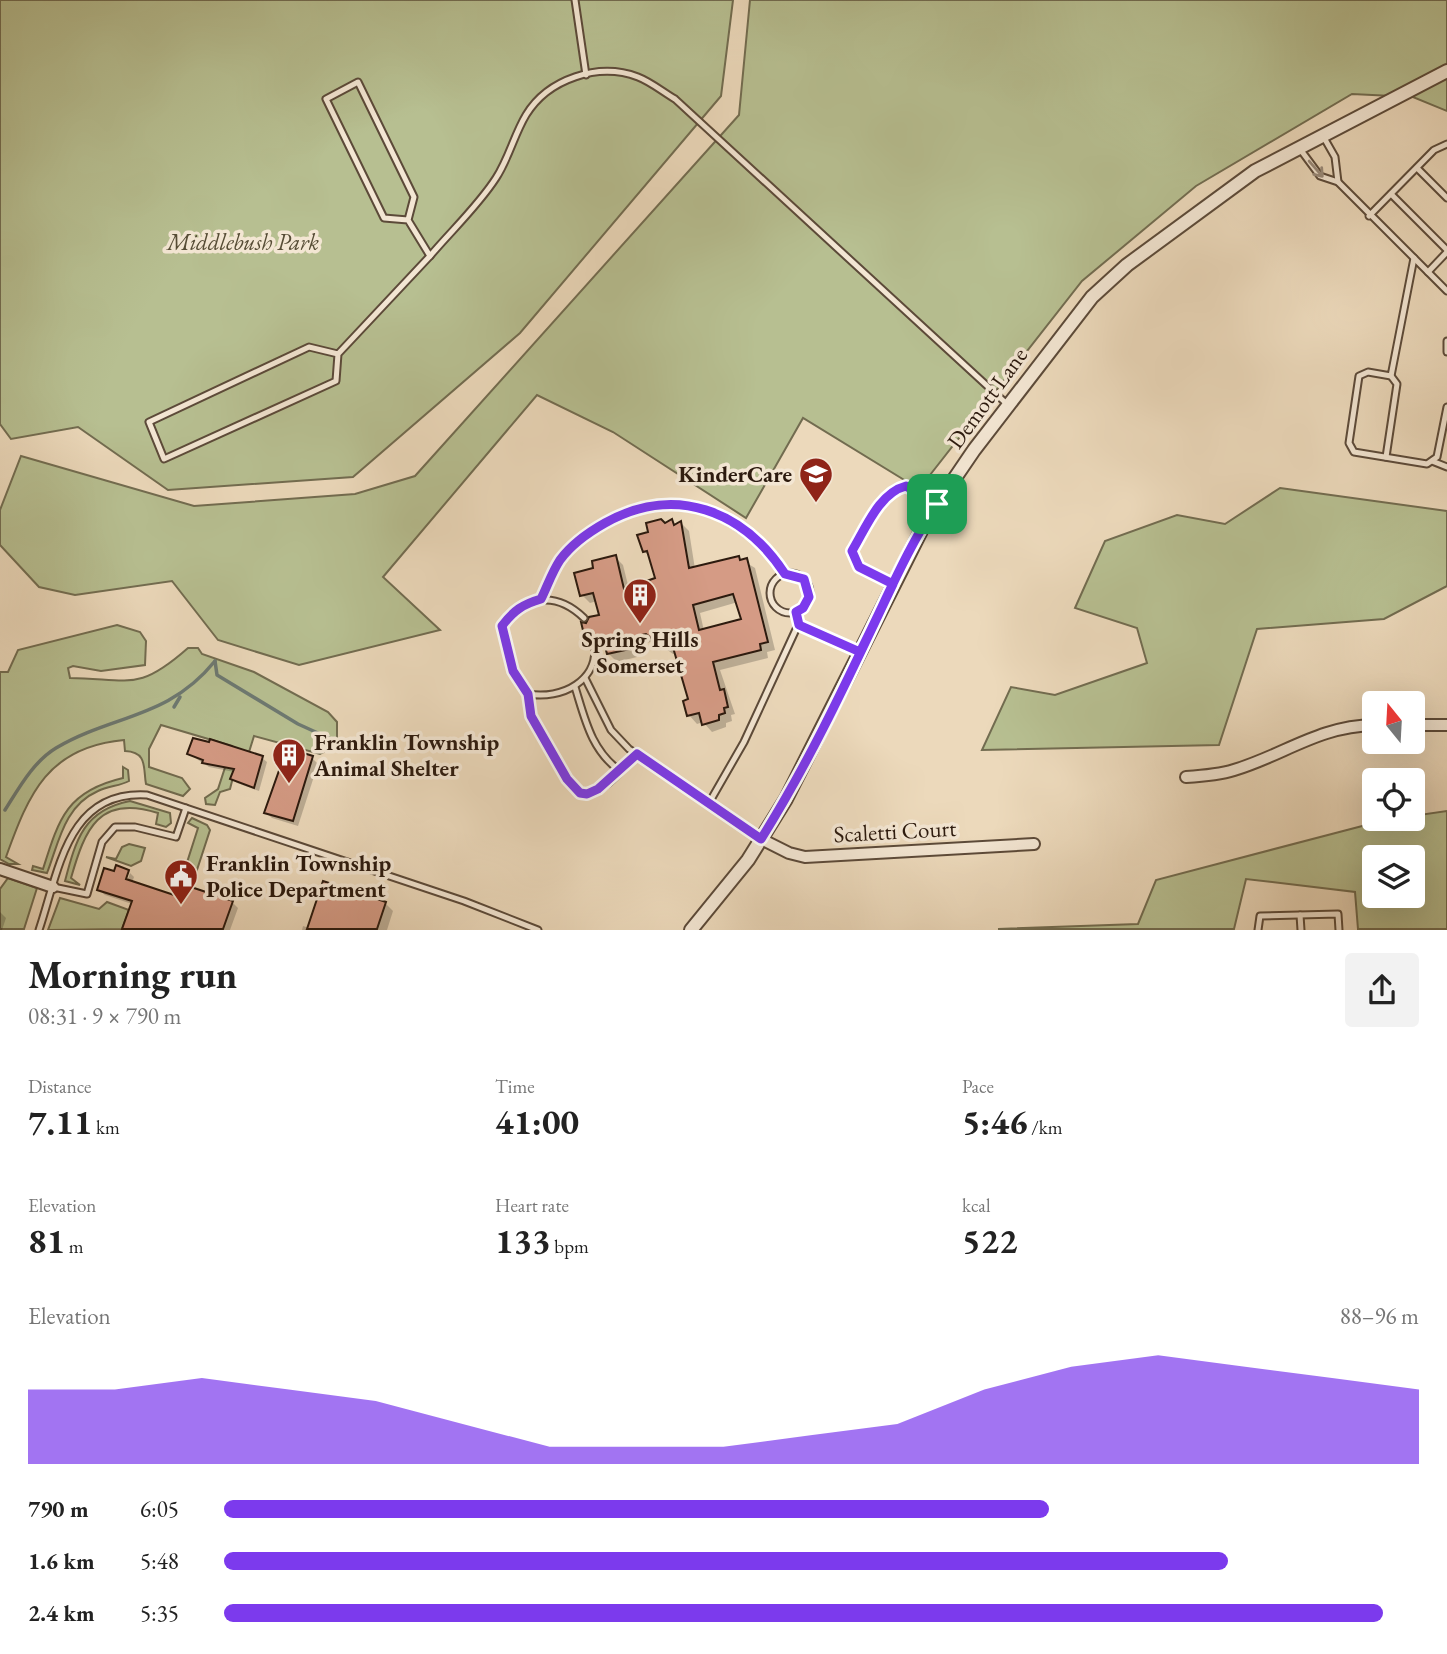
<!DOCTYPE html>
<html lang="en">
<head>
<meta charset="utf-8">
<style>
  body { margin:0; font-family:"EB Garamond",serif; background:#f2f2f2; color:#222; height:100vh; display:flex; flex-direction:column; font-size:26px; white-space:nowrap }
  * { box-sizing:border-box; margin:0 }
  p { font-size:23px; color:#767676 }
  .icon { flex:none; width:38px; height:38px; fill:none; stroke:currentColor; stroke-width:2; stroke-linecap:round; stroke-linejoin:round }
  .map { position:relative; height:930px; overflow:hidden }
  .side { display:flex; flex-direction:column; background:#fff; flex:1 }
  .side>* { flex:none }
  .needle { width:46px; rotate:342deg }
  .buttons { position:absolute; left:1362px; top:691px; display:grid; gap:14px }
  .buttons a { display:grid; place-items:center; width:63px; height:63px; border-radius:7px; background:#fff; box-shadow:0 7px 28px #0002; font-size:35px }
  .pin { position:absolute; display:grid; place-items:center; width:60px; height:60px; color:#fff; margin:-30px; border-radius:14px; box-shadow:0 4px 10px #0006 }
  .round { display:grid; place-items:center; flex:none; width:74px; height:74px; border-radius:7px; background:#f2f2f2 }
  .overview { display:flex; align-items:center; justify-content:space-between; height:119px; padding:0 28px }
  h1 { font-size:38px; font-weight:700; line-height:52px }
  .metrics { display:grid; grid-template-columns:repeat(3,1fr); gap:10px; height:119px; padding:7px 28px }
  .metrics div { display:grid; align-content:center }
  .metrics b { font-size:35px; font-weight:700 }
  .metrics small { font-size:19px; font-weight:400 }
  .metrics p { font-size:19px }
  .chart { height:196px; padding:14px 28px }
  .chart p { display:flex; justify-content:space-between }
  .chart svg { width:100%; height:126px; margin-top:7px; fill:#7c3aed; opacity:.7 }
  ul { padding:0 28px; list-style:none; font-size:23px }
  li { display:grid; grid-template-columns:112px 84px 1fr; align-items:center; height:52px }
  li i { height:18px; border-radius:9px; background:#7c3aed }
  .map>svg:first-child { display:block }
</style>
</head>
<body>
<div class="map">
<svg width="1447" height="930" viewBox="0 0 1447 930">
  <rect width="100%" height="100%" fill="#ecd9bb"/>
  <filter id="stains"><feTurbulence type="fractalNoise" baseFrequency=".00286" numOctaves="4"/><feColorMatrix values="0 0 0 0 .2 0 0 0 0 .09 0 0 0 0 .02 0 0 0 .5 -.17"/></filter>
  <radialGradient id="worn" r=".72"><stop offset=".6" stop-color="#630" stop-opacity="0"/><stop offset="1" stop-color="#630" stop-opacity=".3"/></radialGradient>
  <g fill="#b7bf91" stroke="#726c50" stroke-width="2" fill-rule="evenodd">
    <polygon points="0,0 733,0 721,96 520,333 353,477 168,490 78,427 11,439 0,424"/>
    <polygon points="750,0 1447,0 1447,111 1413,97 1352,94 1196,186 1082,281 919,489 803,418 746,518 613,432 537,395 383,577 440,630 299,665 218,640 172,581 75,595 39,587 0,545 0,510 21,456 194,506 355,494 415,476 739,115"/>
    <polygon points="1280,488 1447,511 1447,586 1384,619 1257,629 1219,745 982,750 1011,687 1055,695 1147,663 1137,628 1075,608 1105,541 1177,515 1225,524"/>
    <path d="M 117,625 L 140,632 L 146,641 L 145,665 L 101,671 L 73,666 L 68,668 L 70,678 C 131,679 138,692 188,648 L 198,648 L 202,654 L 254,672 L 328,712 L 337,722 L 337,745 L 320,754 L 254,736 L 249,752 L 240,750 L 230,789 L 220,792 L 215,805 L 206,804 L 205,798 L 218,789 L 232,746 L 161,725 L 149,749 L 149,767 L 182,778 L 190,789 L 183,796 L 146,784 C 143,768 148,752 125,751 L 124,740 C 48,747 29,793 6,857 L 18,864 L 9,864 L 0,859 L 0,672 L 8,672 L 18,650 Z"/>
    <path d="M 123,767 L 128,770 L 129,781 C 120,786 108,786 98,791 C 64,806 59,842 47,873 L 32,870 L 33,866 L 43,869 C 59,818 67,791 123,778 Z"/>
    <path d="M 130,801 L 170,813 L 171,823 L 166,827 L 156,824 L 158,813 C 99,794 85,829 71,878 L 80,885 L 65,881 C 76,839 84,810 130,801 Z"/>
    <path d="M 1447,811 L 1447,929 L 1358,929 L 1355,892 L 1246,879 L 1234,929 L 998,929 L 1138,924 L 1156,880 L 1389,819 L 1412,819 L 1412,816 ZM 1374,858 L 1412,858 L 1412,896 L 1374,896 Z"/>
    <polygon points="192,818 207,825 210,830 194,879 183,875 198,828 188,823"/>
    <polygon points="129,844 145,848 141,861 131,866 106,857 116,859 122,847"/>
    <polygon points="8,878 37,888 24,929 0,929 0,889"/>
    <polygon points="60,898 99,909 107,902 129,910 122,929 48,930"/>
  </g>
  <g fill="#0003" fill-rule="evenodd">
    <path d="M 671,522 L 676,526 L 681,523 L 689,531 L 695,569 L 739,558 L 755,568 L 775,650 L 767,652 L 768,658 L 720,670 L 735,714 L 731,715 L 732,721 L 726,723 L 726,727 L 712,732 L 703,722 L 697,724 L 689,715 L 691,700 L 677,653 L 673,654 L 655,641 L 634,646 L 637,657 L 617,662 L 609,654 L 607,644 L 602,643 L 595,649 L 588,642 L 583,624 L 601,616 L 597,601 L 590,603 L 582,595 L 595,569 L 615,557 L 623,565 L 629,589 L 657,580 L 651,558 L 644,551 L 664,525 ZM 738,602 L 744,620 L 704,631 L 700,613 Z"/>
    <polygon points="189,754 262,758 267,762 259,791 237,783 232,779 234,772 209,767"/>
    <polygon points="312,758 318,764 298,826 272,818 266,813"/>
    <polygon points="128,871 122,887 125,888 130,873 134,877 132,883 178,899 232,902 238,908 230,930 124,930 132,904 105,895 99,890 115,874"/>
    <polygon points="385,903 393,911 387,930 302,930 303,926 309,928"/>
    <polygon points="0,912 6,918 2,930 0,930"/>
  </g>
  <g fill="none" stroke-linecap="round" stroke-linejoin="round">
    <g stroke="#6d7972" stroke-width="3.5">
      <polyline points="215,661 217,675 298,724 331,739"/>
      <polyline points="174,707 180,697"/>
      <path d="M 5,810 C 19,788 33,762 56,748 C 114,714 168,719 215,661"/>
    </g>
  </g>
  <g fill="#d59b85" stroke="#2c1a0e" stroke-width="2" fill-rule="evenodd">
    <path d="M 661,519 L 665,523 L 672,519 L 674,525 L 681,521 L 689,568 L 739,556 L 740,560 L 747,558 L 768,642 L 760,644 L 761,650 L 713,662 L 720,690 L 724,689 L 728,707 L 724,708 L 725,713 L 719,715 L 719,720 L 702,725 L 699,713 L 687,716 L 683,701 L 688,699 L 672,644 L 663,647 L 646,634 L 627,638 L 630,649 L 607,654 L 603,639 L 593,636 L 586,643 L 581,622 L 586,623 L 589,617 L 599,615 L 593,593 L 580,596 L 574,573 L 593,568 L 592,561 L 616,555 L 624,589 L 655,578 L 647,551 L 643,552 L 637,535 L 648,532 L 646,523 ZM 733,594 L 741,619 L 699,630 L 693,605 Z"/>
    <polygon points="193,738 209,742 210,739 263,756 254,788 230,779 234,769 202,763 203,760 187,754"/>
    <polygon points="287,748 313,756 293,821 264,813"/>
    <polygon points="116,865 129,870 126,879 177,896 182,884 233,901 223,929 122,929 132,901 97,890 104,868 114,871"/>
    <polygon points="323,881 386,902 377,929 307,929"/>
  </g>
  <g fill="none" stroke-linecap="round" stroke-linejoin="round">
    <g stroke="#5c4a39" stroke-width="9">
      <g id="service">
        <polyline points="575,0 586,75"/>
        <polyline points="1323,136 1335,157 1338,182"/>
        <polyline points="1300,149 1320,176 1338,182 1447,291"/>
        <polyline points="1417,168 1447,198"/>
        <polyline points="1391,194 1447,250"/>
        <polyline points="1369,216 1434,150 1447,144"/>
        <path d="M 408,220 L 384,218 L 326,99 L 358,82 L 414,197 L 408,220 L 430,256 C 452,230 478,206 496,178 C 509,158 514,135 526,115 C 548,79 598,62 638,77 C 651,82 663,92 675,99 L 1008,405"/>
        <polyline points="1414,258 1391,376 1368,372 1359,376 1349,443 1354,452 1427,464 1437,457 1447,407"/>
        <polyline points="1428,272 1447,252"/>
        <polyline points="1447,341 1447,352"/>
        <polyline points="338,354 336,381 164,459 149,422 309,347 338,354 430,256"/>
        <polyline points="1386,457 1397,384 1391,376"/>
        <polyline points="1432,461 1447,467"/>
        <circle cx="790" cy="593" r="20"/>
        <path d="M 893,584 L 859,567 L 852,551 C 866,529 879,493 906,486 L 937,504"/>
        <path d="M 541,599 C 547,587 552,572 560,560 C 571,545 589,532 605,523 C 654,496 689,496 735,526 C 757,540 771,553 785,574"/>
        <path d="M 584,618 C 556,591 525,595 502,626 L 513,671 L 528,694 C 561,700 601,681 594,641"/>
        <polyline points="798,625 859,652"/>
        <polyline points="585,678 611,730 629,749 761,839"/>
        <path d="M 575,687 C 585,719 591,750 620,771"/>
        <path d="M 528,694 C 529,701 529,709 530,715 C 534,728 574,794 586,794 C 605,793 624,767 637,754"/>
        <polyline points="709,803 744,742 798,625 796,612"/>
        <polyline points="53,887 87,894 102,842 115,827 135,827 176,837 186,808"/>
        <polyline points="1300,915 1301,930"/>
        <path d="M 39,930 C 59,871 67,790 147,795 L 464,901 L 538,930"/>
        <polyline points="1258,930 1260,916 1338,914 1339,930"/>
      </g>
    </g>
    <g stroke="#5c4a39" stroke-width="14">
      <g id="minor">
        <polyline points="1412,725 1447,725"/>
        <path d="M 1186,777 C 1202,776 1218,775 1234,770 C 1284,755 1319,726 1374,725"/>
        <polyline points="761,839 789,853 805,857 1034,844"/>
        <polyline points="0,869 53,887"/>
      </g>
    </g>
    <g stroke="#5c4a39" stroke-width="16">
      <polyline id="tertiary" points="691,930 748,860 786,799 927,519 974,450 1092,297 1127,265 1255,171 1447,71"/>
    </g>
    <use href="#service" stroke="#f3e6d3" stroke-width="5"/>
    <use href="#minor" stroke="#f3e6d3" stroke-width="10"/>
    <use href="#tertiary" stroke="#f3e6d3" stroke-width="12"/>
  </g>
  <defs><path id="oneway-shaft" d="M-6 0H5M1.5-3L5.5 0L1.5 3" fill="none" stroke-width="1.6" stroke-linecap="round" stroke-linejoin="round" transform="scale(1.75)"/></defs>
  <use stroke="#998a7a" href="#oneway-shaft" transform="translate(1316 169) rotate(49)"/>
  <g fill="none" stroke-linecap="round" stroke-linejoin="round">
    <g stroke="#fff" stroke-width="14">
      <path id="route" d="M 937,504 C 906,550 885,603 860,652 L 799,625 L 796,612 L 803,608 L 809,597 L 804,579 L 785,574 C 743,510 675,484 605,523 C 589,532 571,545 560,560 C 552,572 547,587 541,599 C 523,604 513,611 502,626 L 513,671 L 528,694 L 531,716 L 567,779 L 580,793 L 587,794 L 598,789 L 637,754 L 761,839 C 812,758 852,670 893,584 L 859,567 L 852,551 C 866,528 879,493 906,486 L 937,504"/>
    </g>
    <use href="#route" stroke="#7c3aed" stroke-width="9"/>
  </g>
  <defs>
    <g id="school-pin" transform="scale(1.75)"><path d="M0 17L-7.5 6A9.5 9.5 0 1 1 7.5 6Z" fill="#8f2418" stroke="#f3e6d3"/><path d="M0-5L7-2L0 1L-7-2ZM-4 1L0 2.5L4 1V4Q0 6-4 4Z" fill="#fff"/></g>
    <g id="building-pin" transform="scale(1.75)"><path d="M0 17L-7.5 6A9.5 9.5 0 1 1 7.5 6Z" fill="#8f2418" stroke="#f3e6d3"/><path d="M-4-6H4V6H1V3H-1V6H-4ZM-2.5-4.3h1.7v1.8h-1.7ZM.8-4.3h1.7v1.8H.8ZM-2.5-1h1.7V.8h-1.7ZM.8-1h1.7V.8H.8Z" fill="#fff"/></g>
    <g id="civic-pin" transform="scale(1.75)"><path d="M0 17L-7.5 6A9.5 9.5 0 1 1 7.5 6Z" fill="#8f2418" stroke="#f3e6d3"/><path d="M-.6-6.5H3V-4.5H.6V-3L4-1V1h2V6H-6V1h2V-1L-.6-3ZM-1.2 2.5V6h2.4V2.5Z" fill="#fff"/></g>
  </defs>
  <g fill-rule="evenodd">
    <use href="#school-pin" x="816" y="474"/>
    <use href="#building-pin" x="640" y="595"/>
    <use href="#building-pin" x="289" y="755"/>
    <use href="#civic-pin" x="181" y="876"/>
  </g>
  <g text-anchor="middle" stroke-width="7" stroke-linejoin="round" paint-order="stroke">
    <g font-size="23" font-style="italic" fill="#564c35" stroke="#f3e6d3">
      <text x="243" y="250">Middlebush Park</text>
    </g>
    <g font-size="23" fill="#2c1a0e" stroke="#f3e6d3">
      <text transform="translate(987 398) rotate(-54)" y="8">Demott Lane</text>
      <text transform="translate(895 831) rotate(-3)" y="8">Scaletti Court</text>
    </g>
    <g font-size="23" font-weight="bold" fill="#2c1a0e" stroke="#f3e6d3" text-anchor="start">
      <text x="792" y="482" text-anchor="end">KinderCare</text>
      <text x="640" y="647" text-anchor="middle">Spring Hills<tspan x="640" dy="26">Somerset</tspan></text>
      <text x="314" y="750">Franklin Township<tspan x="314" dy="26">Animal Shelter</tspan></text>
      <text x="206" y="871">Franklin Township<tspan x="206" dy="26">Police Department</tspan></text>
    </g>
  </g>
  <rect width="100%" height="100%" filter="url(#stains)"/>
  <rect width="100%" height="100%" fill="url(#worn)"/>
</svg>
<div class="buttons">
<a><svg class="needle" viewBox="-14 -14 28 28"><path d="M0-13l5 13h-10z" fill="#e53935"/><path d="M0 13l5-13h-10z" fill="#767676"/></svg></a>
<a><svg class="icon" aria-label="locate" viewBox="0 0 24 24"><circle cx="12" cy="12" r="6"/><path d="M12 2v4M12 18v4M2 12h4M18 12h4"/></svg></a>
<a><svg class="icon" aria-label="layers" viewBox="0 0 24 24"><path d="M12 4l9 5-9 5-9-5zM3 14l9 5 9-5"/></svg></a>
</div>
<div class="pin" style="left:937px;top:504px;background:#1e9e55"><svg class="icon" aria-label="arrive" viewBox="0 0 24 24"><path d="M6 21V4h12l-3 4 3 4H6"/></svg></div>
</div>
<section class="side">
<div class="overview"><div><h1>Morning run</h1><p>08:31 · 9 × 790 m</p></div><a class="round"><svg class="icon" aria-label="share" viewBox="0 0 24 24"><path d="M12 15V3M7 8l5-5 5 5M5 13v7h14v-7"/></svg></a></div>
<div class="metrics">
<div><p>Distance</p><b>7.11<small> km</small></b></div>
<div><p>Time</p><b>41:00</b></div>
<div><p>Pace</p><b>5:46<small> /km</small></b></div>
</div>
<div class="metrics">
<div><p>Elevation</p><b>81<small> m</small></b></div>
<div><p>Heart rate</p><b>133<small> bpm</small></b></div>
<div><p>kcal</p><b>522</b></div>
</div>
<div class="chart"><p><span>Elevation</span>88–96 m</p>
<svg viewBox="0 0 160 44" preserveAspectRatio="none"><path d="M0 44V18L10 18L20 14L30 18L40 22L50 30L60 38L70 38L80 38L90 34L100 30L110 18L120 10L130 6L140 10L150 14L160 18V44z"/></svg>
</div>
<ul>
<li><b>790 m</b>6:05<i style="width:69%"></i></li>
<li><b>1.6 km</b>5:48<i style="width:84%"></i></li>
<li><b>2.4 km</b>5:35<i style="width:97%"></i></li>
</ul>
</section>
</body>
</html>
